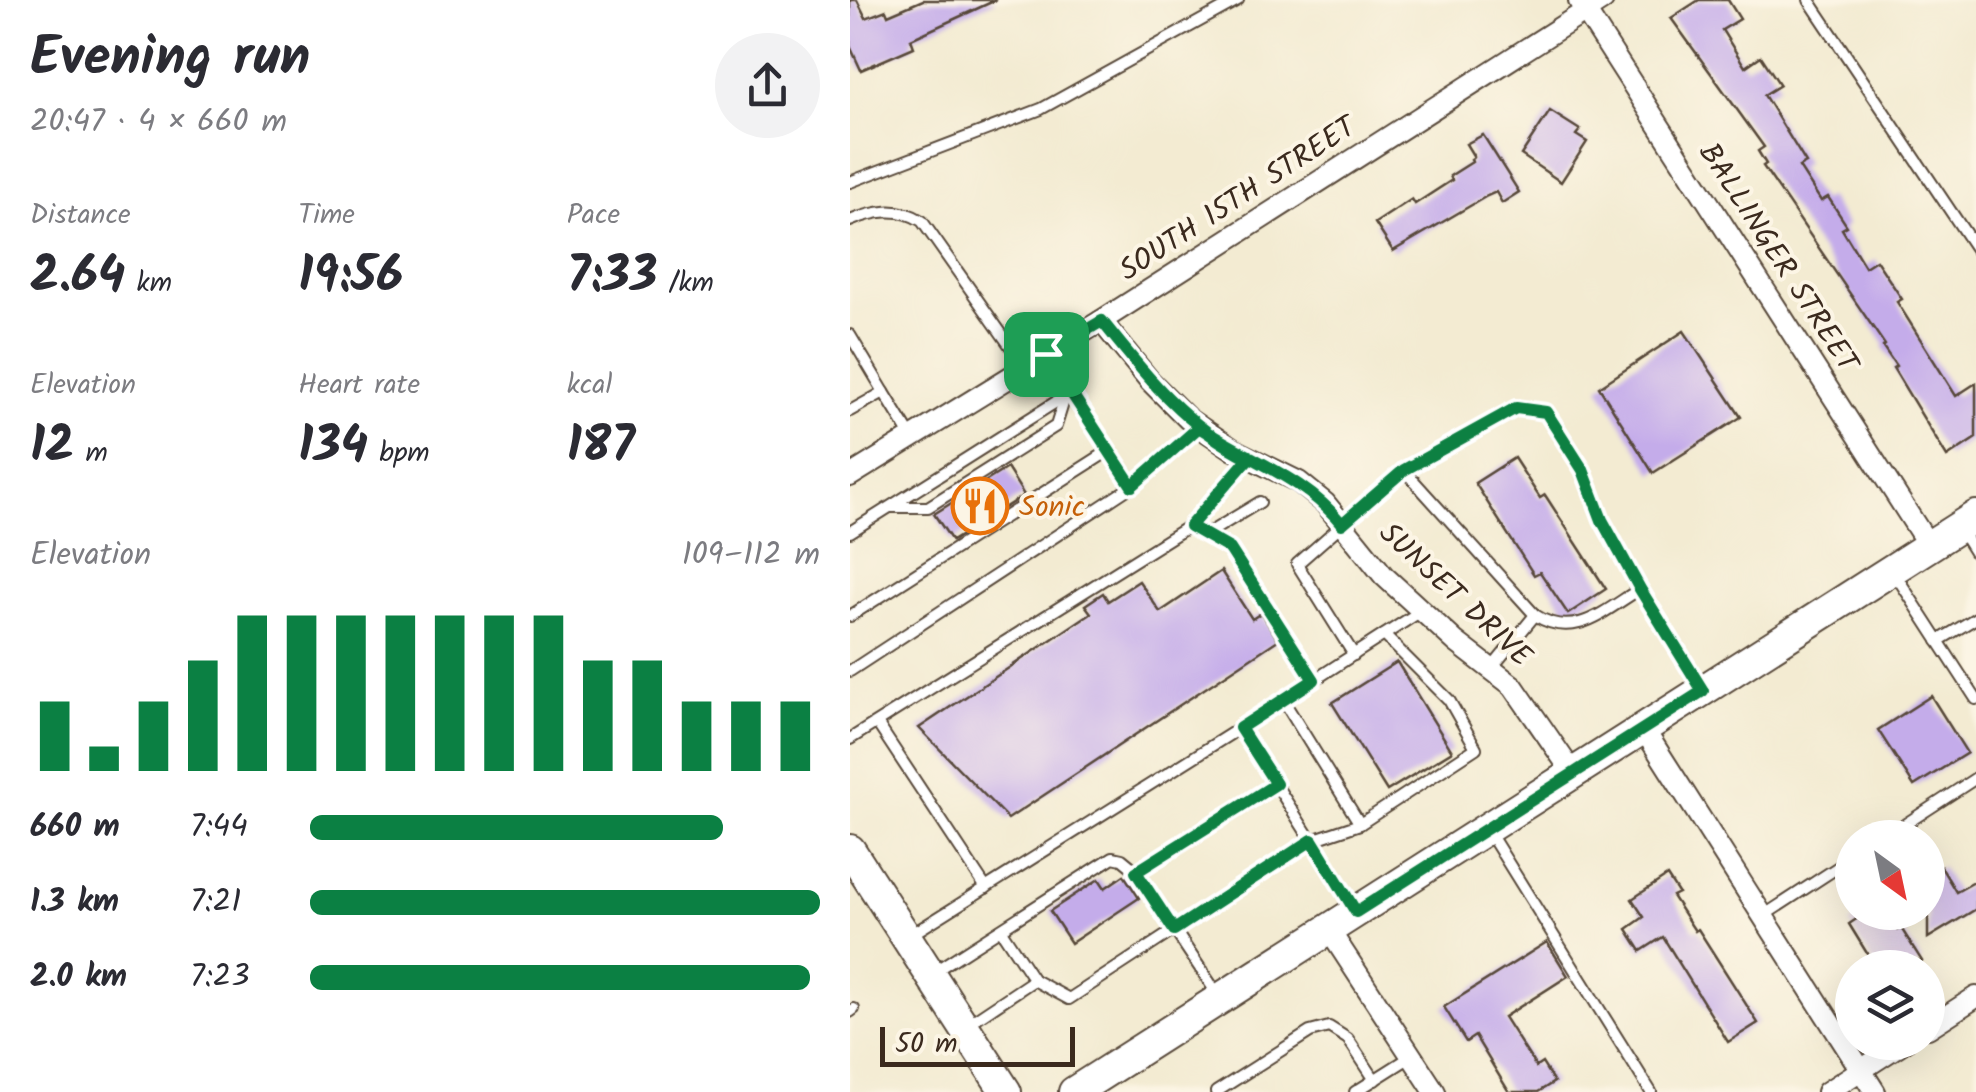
<!DOCTYPE html>
<html lang="en">
<head>
<meta charset="utf-8">
<style>
  body { margin:0; font-family:Kalam,sans-serif; background:#f2f2f3; color:#2b2b33; height:100vh; display:flex; flex-direction:column; font-size:38px; white-space:nowrap }
  * { box-sizing:border-box; margin:0 }
  p { font-size:32px; color:#7c7c81 }
  .icon { flex:none; width:55px; height:55px; fill:none; stroke:currentColor; stroke-width:2; stroke-linecap:round; stroke-linejoin:round }
  .map { position:relative; flex:1; overflow:hidden }
  .panel { display:flex; flex-direction:column; background:#fff; width:850px }
  .panel>* { flex:none }
  .needle { width:65px; rotate:147deg }
  .tools { position:absolute; left:985px; top:820px; display:grid; gap:20px }
  .tools a { display:grid; place-items:center; width:110px; height:110px; border-radius:50%; background:#fff; box-shadow:0 10px 40px #0002; font-size:50px }
  .scale { position:absolute; left:30px; bottom:25px; width:195px; box-sizing:border-box; padding-left:10px; border:5px solid #3b2a1e; border-top:0; font-size:28px; line-height:35px; white-space:nowrap; color:#3b2a1e; -webkit-text-stroke:8px #fcf5e5; paint-order:stroke }
  .pin { position:absolute; display:grid; place-items:center; width:85px; height:85px; color:#fff; margin:-42px; border-radius:20px; box-shadow:0 5px 15px #0006 }
  .round { display:grid; place-items:center; flex:none; width:105px; height:105px; border-radius:52px; background:#f2f2f3 }
  .overview { display:flex; align-items:center; justify-content:space-between; height:170px; padding:0 30px }
  h1 { font-size:55px; font-weight:700; line-height:75px }
  .metrics { display:grid; grid-template-columns:repeat(3,1fr); gap:15px; height:170px; padding:10px 30px }
  .metrics div { display:grid; align-content:center }
  .metrics b { font-size:50px; font-weight:700 }
  .metrics small { font-size:28px; font-weight:400 }
  .metrics p { font-size:28px }
  .chart { height:280px; padding:20px 30px }
  .chart p { display:flex; justify-content:space-between }
  .chart svg { width:100%; height:180px; margin-top:10px; stroke:#0b8043; stroke-width:6 }
  ul { padding:0 30px; list-style:none; font-size:32px }
  li { display:grid; grid-template-columns:160px 120px 1fr; align-items:center; height:75px }
  li i { height:25px; border-radius:12px; background:#0b8043 }
  main { display:flex; flex:1; min-height:0 }
  .map>svg:first-child { display:block }
</style>
</head>
<body>
<main>
<section class="panel">
<div class="overview"><div><h1>Evening run</h1><p>20:47 · 4 × 660 m</p></div><a class="round"><svg class="icon" aria-label="share" viewBox="0 0 24 24"><path d="M12 15V3M7 8l5-5 5 5M5 13v7h14v-7"/></svg></a></div>
<div class="metrics">
<div><p>Distance</p><b>2.64<small> km</small></b></div>
<div><p>Time</p><b>19:56</b></div>
<div><p>Pace</p><b>7:33<small> /km</small></b></div>
</div>
<div class="metrics">
<div><p>Elevation</p><b>12<small> m</small></b></div>
<div><p>Heart rate</p><b>134<small> bpm</small></b></div>
<div><p>kcal</p><b>187</b></div>
</div>
<div class="chart"><p><span>Elevation</span>109–112 m</p>
<svg viewBox="0 0 160 44" preserveAspectRatio="none"><path d="M5 44V27M15 44V38M25 44V27M35 44V17M45 44V6M55 44V6M65 44V6M75 44V6M85 44V6M95 44V6M105 44V6M115 44V17M125 44V17M135 44V27M145 44V27M155 44V27"/></svg>
</div>
<ul>
<li><b>660 m</b>7:44<i style="width:81%"></i></li>
<li><b>1.3 km</b>7:21<i style="width:100%"></i></li>
<li><b>2.0 km</b>7:23<i style="width:98%"></i></li>
</ul>
</section>
<div class="map">
<svg width="1126" height="1092" viewBox="0 0 1126 1092">
  <rect width="100%" height="100%" fill="#fcf5e5"/>
  <filter id="ink" filterUnits="userSpaceOnUse"><feTurbulence type="fractalNoise" baseFrequency=".01" numOctaves="2"/><feDisplacementMap in="SourceGraphic" scale="20" xChannelSelector="R" yChannelSelector="G"/><feConvolveMatrix kernelMatrix="1 2 1 2 8 2 1 2 1" color-interpolation-filters="sRGB"/></filter>
  <filter id="wash" filterUnits="userSpaceOnUse"><feTurbulence type="fractalNoise" baseFrequency=".0048" numOctaves="4" result="noise"/><feDisplacementMap in="SourceGraphic" scale="40" xChannelSelector="R" yChannelSelector="G"/><feGaussianBlur stdDeviation="2.25" result="paint"/><feColorMatrix in="noise" values="0 0 0 0 0 0 0 0 0 0 0 0 0 0 0 0 0 1.4 0 .05"/><feComposite in="paint" operator="in"/></filter>
  <g filter="url(#wash)">
    <rect width="100%" height="100%" fill="#f3ebd2"/>
    <g id="blocks">
      <g fill="#c4acea">
        <polygon points="0,0 7,0 16,18 36,10 38,15 73,0 146,0 61,39 64,47 11,70 0,46"/>
        <polygon points="849,0 878,0 890,19 872,30 895,67 911,56 930,85 914,95 956,163 949,167 971,201 978,197 997,226 992,229 1015,267 1026,260 1052,299 1047,302 1106,396 1126,383 1126,438 1097,457 1043,368 1046,366 1033,347 1035,345 913,166 916,164 908,151 914,147 821,18"/>
        <polygon points="700,111 730,130 726,135 737,142 711,182 671,155"/>
        <polygon points="633,135 669,192 652,203 646,192 637,196 543,251 525,223 562,199 565,204 602,180 600,176 622,162 621,159 624,157 616,144"/>
        <polygon points="834,331 891,417 803,473 749,387"/>
        <polygon points="664,458 690,498 695,495 756,589 718,614 690,572 684,575 625,483"/>
        <polygon points="157,468 174,495 102,541 84,514"/>
        <polygon points="371,571 402,619 411,613 428,640 158,819 69,728 241,613 235,605 253,593 258,601 289,581 310,612"/>
        <polygon points="547,662 602,751 537,791 482,703"/>
        <polygon points="1081,696 1117,753 1064,786 1028,730"/>
        <polygon points="1091,867 1106,892 1126,881 1126,909 1078,938 1078,876"/>
        <polygon points="274,875 289,898 221,943 200,911 249,879 255,888"/>
        <polygon points="817,876 828,893 822,896 845,931 848,929 908,1023 878,1042 813,937 791,951 777,929 794,917 782,899"/>
        <polygon points="1017,912 1037,912 1048,930 1051,928 1072,961 1061,968 1026,968 999,924"/>
        <polygon points="697,942 718,976 654,1017 686,1067 692,1063 704,1082 688,1092 659,1092 625,1036 616,1042 594,1007"/>
      </g>
    </g>
  </g>
  <g filter="url(#ink)">
    <use href="#blocks" fill-opacity="0" stroke="#574739" stroke-width="2.5"/>
    <g fill="none" stroke-linecap="round" stroke-linejoin="round">
      <g stroke="#574739" stroke-width="14">
        <g id="service">
          <polyline points="959,0 1126,249"/>
          <polyline points="0,182 191,109 388,0"/>
          <path d="M 0,221 C 24,211 49,206 72,221 L 175,367"/>
          <polyline points="0,335 34,392"/>
          <polyline points="196,355 282,486"/>
          <polyline points="0,411 34,392 62,438"/>
          <polyline points="554,470 685,615"/>
          <polyline points="41,507 78,507 135,471 206,426 215,397"/>
          <polyline points="339,526 381,549 464,680"/>
          <polyline points="1111,530 1126,554"/>
          <polyline points="0,532 220,393"/>
          <polyline points="357,534 410,502"/>
          <polyline points="1045,574 1126,699"/>
          <polyline points="0,616 257,452"/>
          <polyline points="1088,641 1126,618"/>
          <polyline points="504,655 447,564 554,470 666,409 697,412 733,469 752,520 790,589 850,686"/>
          <path d="M 641,669 L 685,615 C 725,641 755,610 790,589"/>
          <polyline points="0,671 282,486 349,427"/>
          <polyline points="433,700 510,824"/>
          <polyline points="27,723 136,888"/>
          <polyline points="390,728 571,611"/>
          <polyline points="0,739 339,526 399,458"/>
          <polyline points="637,829 801,1092"/>
          <polyline points="1034,838 1126,778"/>
          <polyline points="287,872 426,785"/>
          <polyline points="913,916 1002,858"/>
          <polyline points="151,930 184,980"/>
          <polyline points="59,936 390,728 506,911"/>
          <polyline points="85,971 263,857 272,859 283,868 368,995"/>
          <polyline points="0,1012 4,1009"/>
          <polyline points="115,1026 184,980 219,999 462,840 510,824 626,748 599,700 534,635"/>
          <polyline points="366,1092 460,1032 479,1027 498,1039 525,1080"/>
          <polyline points="505,1092 562,1056"/>
        </g>
      </g>
      <g stroke="#574739" stroke-width="24">
        <g id="minor">
          <polyline points="729,1 1079,546"/>
          <polyline points="251,321 300,381 338,419 384,450 449,482 475,503 534,576 606,642 663,686 723,773"/>
          <polyline points="0,476 251,321 753,0"/>
          <polyline points="793,728 1025,1092"/>
          <polyline points="479,930 585,1092"/>
          <polyline points="1078,1028 1126,997"/>
          <polyline points="977,1092 1054,1042"/>
        </g>
      </g>
      <g stroke="#574739" stroke-width="34">
        <g id="secondary">
          <polyline points="0,850 156,1092"/>
          <polyline points="224,1092 1126,516"/>
        </g>
      </g>
      <use href="#service" stroke="#fff" stroke-width="10"/>
      <use href="#minor" stroke="#fff" stroke-width="20"/>
      <use href="#secondary" stroke="#fff" stroke-width="30"/>
    </g>
  </g>
  <g fill="none" stroke-linecap="round" stroke-linejoin="round" filter="url(#ink)">
    <g stroke="#fff" stroke-width="20">
      <path id="route" d="M 196,354 L 252,321 C 295,375 336,427 399,458 L 340,526 L 380,549 L 464,680 L 390,728 L 426,784 L 286,872 L 324,930 L 462,840 L 506,912 L 853,691 L 790,589 L 752,520 L 733,470 L 696,412 L 666,408 L 554,470 L 492,524 C 454,477 398,460 349,427 L 282,486 L 196,354"/>
    </g>
    <use href="#route" stroke="#0b8043" stroke-width="12"/>
  </g>
  <defs>
    <g id="restaurant-ring" transform="scale(2.875)"><circle r="9.5" fill="#fcf5e5" stroke="#e8710a" stroke-width="1.5"/><path d="M-5-6h1v4h1v-4h1v4h1v-4h1v5L-1.5 .5V6h-2V.5L-5-1ZM5-6V6H3V1.5H1.5Q1.5-4 5-6Z" fill="#e8710a"/></g>
  </defs>
  <g fill-rule="evenodd">
    <use href="#restaurant-ring" x="130" y="506"/>
  </g>
  <g text-anchor="middle" stroke-width="8" stroke-linejoin="round" paint-order="stroke">
    <g font-size="30" fill="#3b2a1e" stroke="#fcf5e5">
      <text transform="translate(387 198) rotate(-33)" y="10">SOUTH 15TH STREET</text>
      <text transform="translate(929 257) rotate(57)" y="10">BALLINGER STREET</text>
      <text transform="translate(606 594) rotate(43)" y="10">SUNSET DRIVE</text>
    </g>
    <g font-size="30" fill="#c56008" stroke="#fcf5e5" text-anchor="start">
      <text x="169" y="516">Sonic</text>
    </g>
  </g>
</svg>
<div class="tools">
<a><svg class="needle" viewBox="-14 -14 28 28"><path d="M0-13l5 13h-10z" fill="#e53935"/><path d="M0 13l5-13h-10z" fill="#7c7c81"/></svg></a>
<a><svg class="icon" aria-label="layers" viewBox="0 0 24 24"><path d="M12 4l9 5-9 5-9-5zM3 14l9 5 9-5"/></svg></a>
</div>
<div class="scale">50 m</div>
<div class="pin" style="left:196px;top:354px;background:#1e9e55"><svg class="icon" aria-label="arrive" viewBox="0 0 24 24"><path d="M6 21V4h12l-3 4 3 4H6"/></svg></div>
</div>
</main>
</body>
</html>
